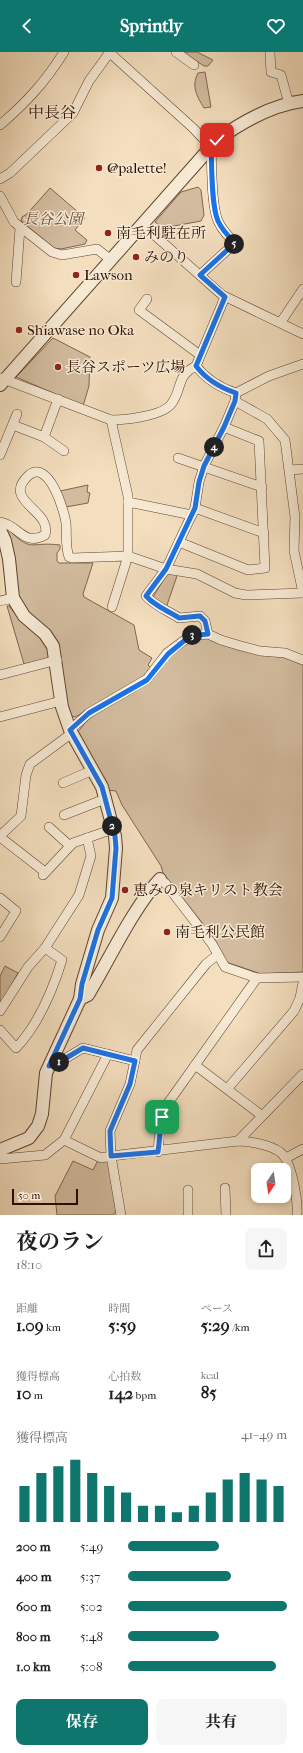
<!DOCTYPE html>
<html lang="ja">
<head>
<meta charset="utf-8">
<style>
  body { margin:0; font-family:"IM FELL French Canon","Noto Serif JP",serif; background:#f6f6f6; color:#222; height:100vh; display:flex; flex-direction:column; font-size:15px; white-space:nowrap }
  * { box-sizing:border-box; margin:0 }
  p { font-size:13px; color:#767676 }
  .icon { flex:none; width:22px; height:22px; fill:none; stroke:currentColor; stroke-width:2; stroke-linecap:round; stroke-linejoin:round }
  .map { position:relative; height:1163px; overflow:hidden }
  .details { display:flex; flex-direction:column; background:#fff; flex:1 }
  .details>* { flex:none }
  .needle { width:26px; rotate:193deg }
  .fabs { position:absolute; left:251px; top:1111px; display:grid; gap:8px }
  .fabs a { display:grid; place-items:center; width:40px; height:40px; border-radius:8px; background:#fff; box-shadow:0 2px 6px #0003; font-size:20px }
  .scale { position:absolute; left:12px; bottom:10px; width:66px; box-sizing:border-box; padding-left:4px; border:2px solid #2e0f00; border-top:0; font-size:11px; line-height:14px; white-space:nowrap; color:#2e0f00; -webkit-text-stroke:3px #f7ead5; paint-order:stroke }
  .pin { position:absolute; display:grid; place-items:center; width:34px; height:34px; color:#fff; margin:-17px; border-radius:8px; box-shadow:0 2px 6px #0006 }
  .km { position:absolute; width:20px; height:20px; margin:-10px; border-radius:50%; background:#222; color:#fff; font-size:11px; line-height:20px; text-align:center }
  .round { display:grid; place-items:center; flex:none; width:42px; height:42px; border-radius:8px; background:#f6f6f6 }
  .head { display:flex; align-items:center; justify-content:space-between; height:68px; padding:0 16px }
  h1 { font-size:22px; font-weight:700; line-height:30px }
  .stats { display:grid; grid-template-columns:repeat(3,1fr); gap:6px; height:68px; padding:4px 16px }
  .stats div { display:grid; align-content:center }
  .stats b { font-size:17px; font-weight:700 }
  .stats small { font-size:11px; font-weight:400 }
  .stats p { font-size:11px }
  .chart { height:112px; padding:8px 16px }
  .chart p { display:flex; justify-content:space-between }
  .chart svg { width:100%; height:72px; margin-top:4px; stroke:#0f766e; stroke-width:6 }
  .cta { display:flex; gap:8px; margin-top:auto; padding:8px 16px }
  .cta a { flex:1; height:46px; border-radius:8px; background:#0f766e; color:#fff; font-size:16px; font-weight:700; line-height:46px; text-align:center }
  .cta a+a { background:#f6f6f6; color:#222 }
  ul { padding:0 16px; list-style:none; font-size:13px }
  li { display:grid; grid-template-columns:64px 48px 1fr; align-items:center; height:30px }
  li i { height:10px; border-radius:5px; background:#0f766e }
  header { display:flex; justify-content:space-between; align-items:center; height:52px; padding:0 16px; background:#0f766e; color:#fff; font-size:18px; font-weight:700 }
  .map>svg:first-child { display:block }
</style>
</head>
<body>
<header><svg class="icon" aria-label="back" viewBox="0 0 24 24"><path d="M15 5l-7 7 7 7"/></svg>Sprintly<svg class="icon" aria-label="heart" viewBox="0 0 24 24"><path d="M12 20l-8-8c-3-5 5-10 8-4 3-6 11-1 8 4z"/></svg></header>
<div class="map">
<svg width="303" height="1163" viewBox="0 0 303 1163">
  <rect width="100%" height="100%" fill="#f3debe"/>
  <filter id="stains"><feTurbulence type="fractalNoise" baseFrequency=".005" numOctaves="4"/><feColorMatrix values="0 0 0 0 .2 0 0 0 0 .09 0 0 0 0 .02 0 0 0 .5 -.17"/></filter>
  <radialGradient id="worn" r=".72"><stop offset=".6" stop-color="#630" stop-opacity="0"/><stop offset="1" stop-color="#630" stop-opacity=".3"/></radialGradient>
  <g fill="#d2bb9e" stroke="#80654f">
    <polygon points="183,0 197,0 213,8 208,14 204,14"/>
    <path d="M 205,20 L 211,55 L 204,56 C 197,44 191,35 198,21 Z"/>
    <polygon points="198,135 201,138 204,163 201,169 163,176 155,170 181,140"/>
    <polygon points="50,136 85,166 75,178 87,188 85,192 61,197 54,196 21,169 22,165 27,162"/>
    <polygon points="53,286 90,305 89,334 83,354 16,325"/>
    <polygon points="88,433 87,440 90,441 88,451 66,455 60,439"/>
    <path d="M 7,476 C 32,502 30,489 60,493 L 60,497 L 57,501 L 57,509 L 59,511 L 93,511 L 83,542 L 84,545 L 134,573 L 139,598 L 152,606 L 148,613 L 151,616 C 137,635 97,653 75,665 L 72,664 L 67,658 L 56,591 L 31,567 L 31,562 L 21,552 L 18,545 L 5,477 Z"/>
    <polygon points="171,520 178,521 166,556 153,545 167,522"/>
    <polygon points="7,554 9,554 20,568 47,590 49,607 24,612"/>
    <polygon points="207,584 303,611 303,920 261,922 226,910 214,886 163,821 161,814 122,753 116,739 107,738 78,683 78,680 91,663 148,630 171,603 189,589"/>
    <polygon points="5,914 18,921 0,953 0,924"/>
    <polygon points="98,1108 105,1108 109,1110 117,1158 113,1163 57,1163 55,1144 73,1109 93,1118"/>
  </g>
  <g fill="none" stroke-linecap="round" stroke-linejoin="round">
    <g stroke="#5f4330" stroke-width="10">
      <g id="minor">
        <polyline points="176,0 194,13"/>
        <polyline points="270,0 271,20 281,23 289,52"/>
        <path d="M 110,1 L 193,76 L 211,95 C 212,114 211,153 218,169 C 222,178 228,184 235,191 L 200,223"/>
        <path d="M 0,73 C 27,50 45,30 64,0"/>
        <polyline points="0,127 10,121 73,61 89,29 110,0"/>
        <polyline points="0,144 14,170 52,200 62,203 97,197 111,208"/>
        <polyline points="142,172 222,243 303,282"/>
        <polyline points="16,230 20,176"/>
        <path d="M 225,245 L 196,314 C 206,327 221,336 236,341"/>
        <polyline points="147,247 139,258 200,303"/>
        <polyline points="281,270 303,237"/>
        <polyline points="1,326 111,368 128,444 128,504 166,517 195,456 199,430 204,414 224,375 235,349 236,341 269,324 303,312"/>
        <polyline points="235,349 267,367 285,388 295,465 294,499 303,541"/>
        <path d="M 111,368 C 125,368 164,364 172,351 C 183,335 176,324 196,314"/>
        <polyline points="13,373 44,385 64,399"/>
        <polyline points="44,385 58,347"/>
        <polyline points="0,403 17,362"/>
        <polyline points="178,406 262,435"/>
        <polyline points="290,418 303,417"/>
        <polyline points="128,450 192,463"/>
        <polyline points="195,456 264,481"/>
        <path d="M 0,470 C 19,473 23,495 45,483 C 53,458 0,449 29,423 C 49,407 64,458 66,471 C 67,482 65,494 69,505 L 72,506 L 128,504 L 112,555"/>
        <polyline points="179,490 248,518 265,516 259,389 224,375"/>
        <polyline points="0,549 13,546"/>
        <path d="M 208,582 L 205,569 L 200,564 L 179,566 C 167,558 156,555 146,544 L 166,517 L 197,522 L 235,541 L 246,543 L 303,541"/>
        <polyline points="0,623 57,608"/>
        <polyline points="0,665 61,649"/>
        <polyline points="70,678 89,661 147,627 167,601 190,584 208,582 221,588 241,594 260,599 285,601 303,608"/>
        <polyline points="63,731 93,718"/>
        <polyline points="64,763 105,747"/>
        <polyline points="49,775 70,794"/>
        <polyline points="0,784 21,764 26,723 30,712 72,681"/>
        <polyline points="0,785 45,820"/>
        <polyline points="43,823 73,791 113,777"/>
        <polyline points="160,827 166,832 212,892 225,915 257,926 303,925"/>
        <polyline points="0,846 16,859 0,885"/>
        <polyline points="0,959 28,915 45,896 79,843 91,804 87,786"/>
        <path d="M 0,978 L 16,996 C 38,973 53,937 62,908 L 45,896"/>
        <polyline points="195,1013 261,1063"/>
        <polyline points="49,1014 56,1012 83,996 135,1009"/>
        <polyline points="228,1036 294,959 300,946 303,931"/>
        <polyline points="64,1088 101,1106 111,1104 110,1079 130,1032 137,998 206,912 217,903"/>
        <polyline points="238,1089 303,1022"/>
        <polyline points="158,1100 160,1073 166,1054 257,926"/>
        <polyline points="286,1106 303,1097"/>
        <polyline points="0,1107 45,1103 64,1088 108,1002"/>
        <polyline points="225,1136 226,1163"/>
        <polyline points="188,1138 188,1163"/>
        <path d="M 121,1163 L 111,1104 L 238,1089 C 250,1089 270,1093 280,1100 C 292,1109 298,1149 297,1163"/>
      </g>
    </g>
    <g stroke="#5f4330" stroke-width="14">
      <g id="tertiary">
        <path d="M 0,333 L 217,88 C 242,70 271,53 303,49"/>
        <polyline points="0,478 5,489 9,507 13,546 24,564 45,582 53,594 62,655 70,678 102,735 115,784 116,796 112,846 98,878 82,932 80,947 46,1021 42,1062 38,1074 29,1086 0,1098"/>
        <path d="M 80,947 L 88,943 C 109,908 133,856 160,827"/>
      </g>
    </g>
    <use href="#minor" stroke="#f7ead5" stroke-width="9"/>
    <use href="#tertiary" stroke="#f7ead5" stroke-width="12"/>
  </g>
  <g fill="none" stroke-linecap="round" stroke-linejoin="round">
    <g stroke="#fff" stroke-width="8">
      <path id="route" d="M 162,1065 L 158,1100 L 111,1104 L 110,1079 L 130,1032 L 135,1009 L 83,996 L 56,1012 L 49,1014 L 80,947 L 82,932 L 98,878 L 112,846 L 116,796 L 115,784 L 102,735 L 70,678 L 89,661 L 147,628 L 168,602 L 190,584 L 208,582 L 205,569 L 200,564 L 179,566 C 167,558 156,555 146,544 L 166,517 L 195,456 L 199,430 L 204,414 L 224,375 L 235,349 L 236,341 C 221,336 206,327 196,314 L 225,245 L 200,223 L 235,191 C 228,184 222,178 218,169 C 211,153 212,114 211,95 L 217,88"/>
    </g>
    <use href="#route" stroke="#1a73e8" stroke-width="5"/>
  </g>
  <g fill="#8f2418" stroke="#f7ead5" stroke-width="1.5">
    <circle cx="99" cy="116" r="4"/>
    <circle cx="108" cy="181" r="4"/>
    <circle cx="136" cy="205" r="4"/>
    <circle cx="76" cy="223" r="4"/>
    <circle cx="19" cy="278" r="4"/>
    <circle cx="58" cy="315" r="4"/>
    <circle cx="125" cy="838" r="4"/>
    <circle cx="167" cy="880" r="4"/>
  </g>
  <g text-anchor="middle" stroke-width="3" stroke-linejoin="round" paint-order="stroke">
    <g font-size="15" fill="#2e0f00" stroke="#f7ead5" text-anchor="start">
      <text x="107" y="121">@palette!</text>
      <text x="116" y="186">南毛利駐在所</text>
      <text x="144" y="210">みのり</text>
      <text x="84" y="228">Lawson</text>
      <text x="27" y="283">Shiawase no Oka</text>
      <text x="66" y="320">長谷スポーツ広場</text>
      <text x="133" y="843">恵みの泉キリスト教会</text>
      <text x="175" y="885">南毛利公民館</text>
    </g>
    <g font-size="15" font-style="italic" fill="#674b37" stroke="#f7ead5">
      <text x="53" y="172">長谷公園</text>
    </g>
    <g font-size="16" fill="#2e0f00" stroke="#f7ead5">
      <text x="52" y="66">中長谷</text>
    </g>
  </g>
  <rect width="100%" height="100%" filter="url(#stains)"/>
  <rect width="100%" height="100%" fill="url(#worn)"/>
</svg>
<div class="fabs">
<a><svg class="needle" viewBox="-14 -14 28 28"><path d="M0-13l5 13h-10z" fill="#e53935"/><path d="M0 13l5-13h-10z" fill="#767676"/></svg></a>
</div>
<div class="scale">50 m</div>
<div class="pin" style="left:162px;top:1065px;background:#1e9e55"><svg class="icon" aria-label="arrive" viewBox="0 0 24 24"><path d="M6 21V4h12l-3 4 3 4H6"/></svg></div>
<div class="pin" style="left:217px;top:88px;background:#d93025"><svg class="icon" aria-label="check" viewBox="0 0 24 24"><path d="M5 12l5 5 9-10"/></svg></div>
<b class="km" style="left:59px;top:1010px">1</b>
<b class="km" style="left:112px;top:774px">2</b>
<b class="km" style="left:192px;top:583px">3</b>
<b class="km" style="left:214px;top:395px">4</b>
<b class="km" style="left:234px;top:192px">5</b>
</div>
<section class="details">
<div class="head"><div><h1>夜のラン</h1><p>18:10</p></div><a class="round"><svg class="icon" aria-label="share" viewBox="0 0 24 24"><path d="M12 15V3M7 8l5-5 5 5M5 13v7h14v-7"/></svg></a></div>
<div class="stats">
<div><p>距離</p><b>1.09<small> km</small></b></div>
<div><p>時間</p><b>5:59</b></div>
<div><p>ペース</p><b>5:29<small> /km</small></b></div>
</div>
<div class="stats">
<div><p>獲得標高</p><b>10<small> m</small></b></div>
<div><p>心拍数</p><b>142<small> bpm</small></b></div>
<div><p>kcal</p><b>85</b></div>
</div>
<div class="chart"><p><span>獲得標高</span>41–49 m</p>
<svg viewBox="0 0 160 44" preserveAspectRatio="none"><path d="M5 44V22M15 44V14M25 44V10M35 44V6M45 44V14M55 44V22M65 44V26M75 44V34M85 44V34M95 44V38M105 44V34M115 44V26M125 44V18M135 44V14M145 44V18M155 44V22"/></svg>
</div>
<ul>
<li><b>200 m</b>5:49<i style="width:57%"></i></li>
<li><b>400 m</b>5:37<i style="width:65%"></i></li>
<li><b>600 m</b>5:02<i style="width:100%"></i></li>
<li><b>800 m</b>5:48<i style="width:57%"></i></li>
<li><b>1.0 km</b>5:08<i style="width:93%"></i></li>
</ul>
<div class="cta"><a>保存</a><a>共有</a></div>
</section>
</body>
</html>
